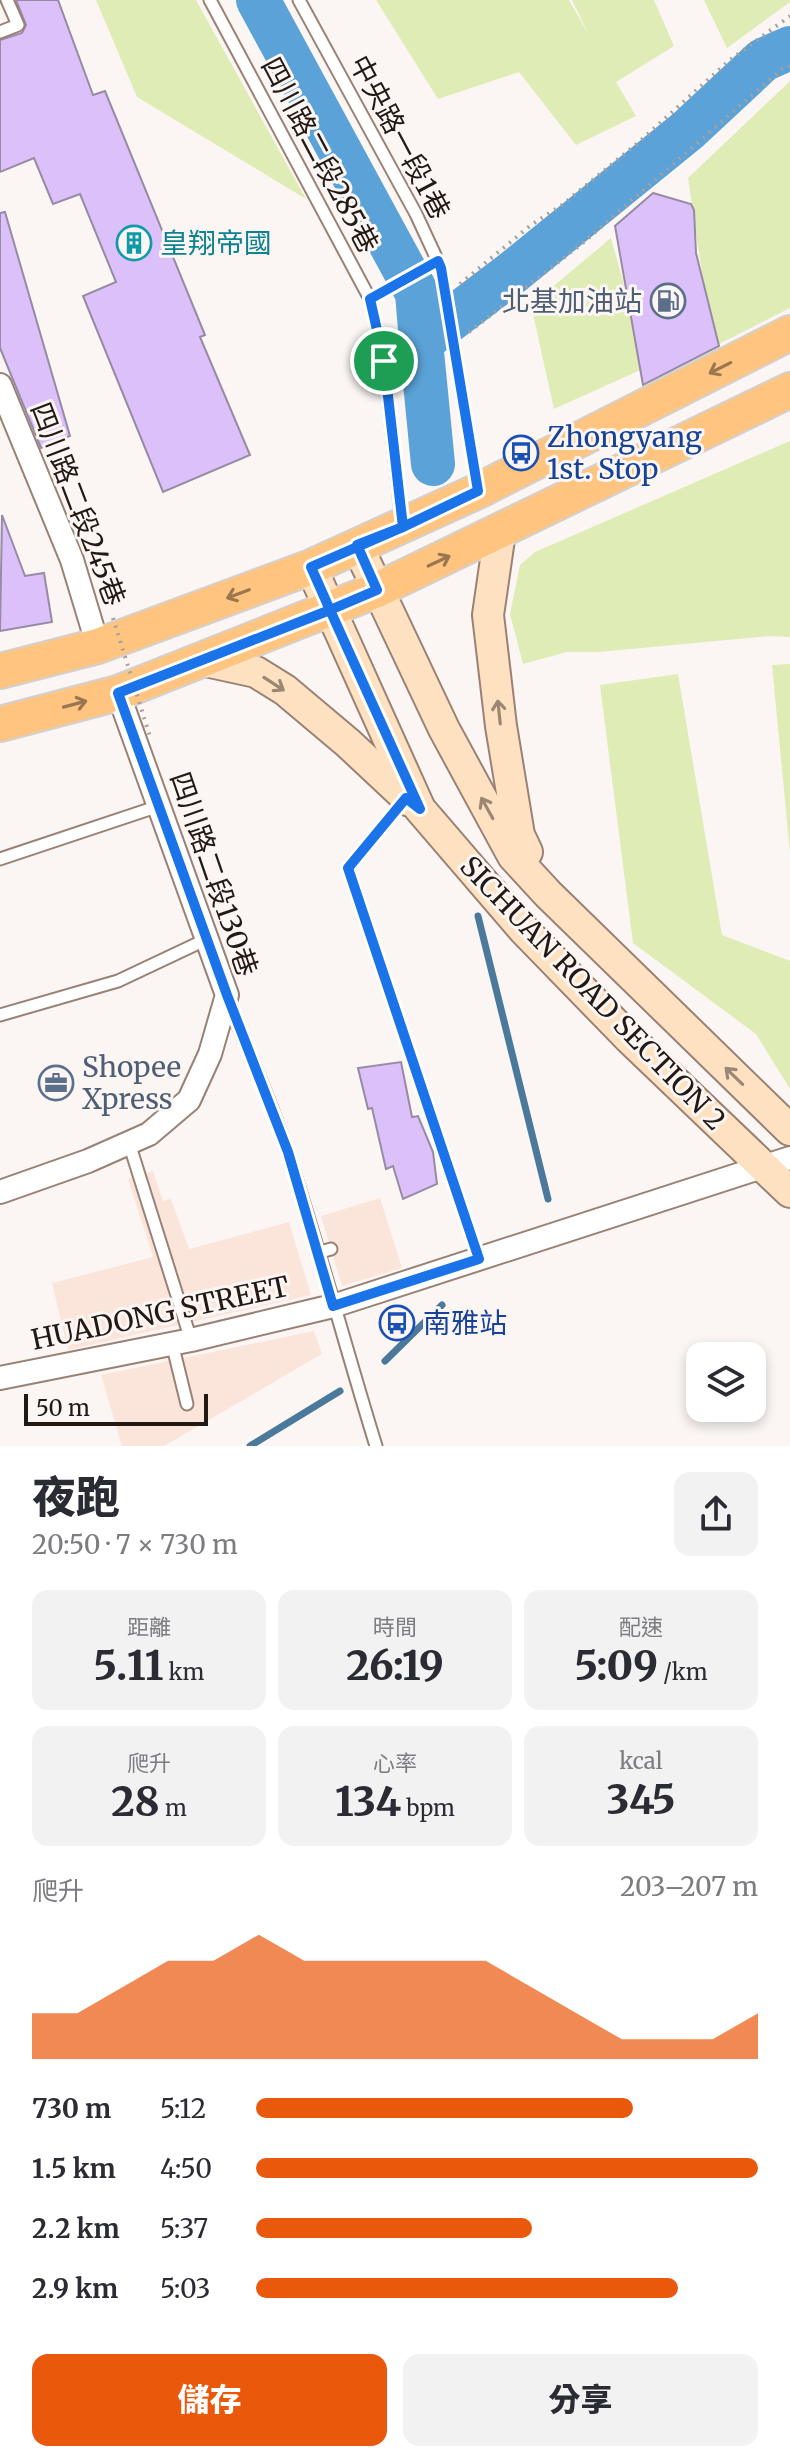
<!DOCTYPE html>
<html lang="zh-TW">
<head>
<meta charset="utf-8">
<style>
  body { margin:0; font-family:Merriweather,"Noto Sans TC",serif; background:#f2f2f3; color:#2b2b33; height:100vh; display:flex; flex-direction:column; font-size:30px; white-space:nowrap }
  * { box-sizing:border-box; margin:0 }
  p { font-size:26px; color:#7c7c81 }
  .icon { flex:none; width:44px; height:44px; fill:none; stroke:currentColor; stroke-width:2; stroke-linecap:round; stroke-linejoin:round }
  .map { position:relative; height:1446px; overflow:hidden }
  .drawer { display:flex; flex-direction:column; background:#fff; flex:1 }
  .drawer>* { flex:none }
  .buttons { position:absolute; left:686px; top:1342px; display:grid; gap:16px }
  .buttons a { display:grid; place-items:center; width:80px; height:80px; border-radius:16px; background:#fff; box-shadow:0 4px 12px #0003; font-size:40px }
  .scale { position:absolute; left:24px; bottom:20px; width:184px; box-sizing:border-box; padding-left:8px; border:4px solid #231914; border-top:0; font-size:22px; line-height:28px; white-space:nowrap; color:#231914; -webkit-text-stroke:6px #fbf6f3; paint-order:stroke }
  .pin { position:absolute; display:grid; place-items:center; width:68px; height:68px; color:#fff; margin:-34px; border:4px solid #fff; border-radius:50%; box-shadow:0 2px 8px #0007 }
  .round { display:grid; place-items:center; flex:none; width:84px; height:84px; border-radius:16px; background:#f2f2f3 }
  .head { display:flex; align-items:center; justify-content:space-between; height:136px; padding:0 32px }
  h1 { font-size:44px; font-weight:800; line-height:60px }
  .metrics { display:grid; grid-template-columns:repeat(3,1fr); gap:12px; height:136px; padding:8px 32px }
  .metrics div { display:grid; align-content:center; border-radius:16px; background:#f2f2f3; text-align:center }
  .metrics b { font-size:40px; font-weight:800 }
  .metrics small { font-size:22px; font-weight:400 }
  .metrics p { font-size:22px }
  .chart { height:224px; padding:16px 32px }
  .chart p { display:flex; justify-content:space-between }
  .chart svg { width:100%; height:144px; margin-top:8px; fill:#ea580c; opacity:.7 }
  .primary-button { display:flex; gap:16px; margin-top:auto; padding:16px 32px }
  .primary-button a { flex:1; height:92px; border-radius:16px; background:#ea580c; color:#fff; font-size:32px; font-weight:800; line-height:92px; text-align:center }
  .primary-button a+a { background:#f2f2f3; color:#2b2b33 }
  ul { padding:0 32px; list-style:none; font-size:26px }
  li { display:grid; grid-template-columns:128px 96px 1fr; align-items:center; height:60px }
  li i { height:20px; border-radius:10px; background:#ea580c }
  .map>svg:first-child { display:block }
</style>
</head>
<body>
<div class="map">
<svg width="790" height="1446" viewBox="0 0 790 1446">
  <rect width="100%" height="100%" fill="#fbf6f3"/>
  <g fill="#fbe5db">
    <polygon points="153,1171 163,1201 171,1199 189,1249 289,1222 311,1295 68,1350 52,1283 153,1257 128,1179"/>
    <polygon points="380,1198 402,1268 342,1286 321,1216"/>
    <polygon points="314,1331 322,1354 164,1446 122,1446 101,1375"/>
  </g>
  <g fill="#dfecb6">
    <polygon points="96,0 196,0 306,199 137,97"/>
    <polygon points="376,0 569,0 589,35 572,0 654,0 674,46 616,82 636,116 576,145 519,72 438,99"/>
    <polygon points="704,0 790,0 790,2 727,48"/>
    <polygon points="790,81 790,308 713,347 688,178"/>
    <polygon points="611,238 647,367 554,409 531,305"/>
    <polygon points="790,441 790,637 769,636 599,652 567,652 523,664 510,614 520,565 535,552"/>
    <polygon points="790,664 790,853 772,665"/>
    <polygon points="678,674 722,935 790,961 790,1089 756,1034 633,943 600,685"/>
  </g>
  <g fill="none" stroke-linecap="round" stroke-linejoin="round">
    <g stroke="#4a799c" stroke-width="7">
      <polyline points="478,916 548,1199"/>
      <polyline points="385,1361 442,1305"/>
      <polyline points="250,1446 340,1391"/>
    </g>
    <g stroke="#5aa2d7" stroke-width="44">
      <polyline points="258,0 417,293 421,342"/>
      <polyline points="433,464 421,342 512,273 688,130 763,60 790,48"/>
    </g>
  </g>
  <g fill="#dcc0fa" stroke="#968ba2" stroke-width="2">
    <polygon points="16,0 58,0 93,95 105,91 205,335 200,337 250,455 163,492 83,296 116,282 80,194 53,204 34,158 0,172 0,40 22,33 26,25"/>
    <polygon points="653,193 691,204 694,210 696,253 719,346 643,385 615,226"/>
    <polygon points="5,212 70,436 41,448 0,348 0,213"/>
    <polygon points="2,515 25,576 44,573 52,622 0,631"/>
    <polygon points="401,1062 412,1117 418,1116 433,1152 437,1184 403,1199 393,1166 386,1169 372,1108 368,1109 358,1068"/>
  </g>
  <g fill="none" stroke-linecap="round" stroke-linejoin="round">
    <g stroke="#9a8175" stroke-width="15">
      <g id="lane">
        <polyline points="210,0 370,299 384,361 402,522"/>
        <polyline points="299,0 416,214 441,268 477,485"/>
        <polyline points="0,32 18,25 7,0"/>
        <polyline points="370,299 438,261"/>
        <polyline points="406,798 348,868 479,1259"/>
        <polyline points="0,859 159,806"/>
        <path d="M 228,1000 C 248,1051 271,1101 288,1153 C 320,1250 346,1349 376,1446"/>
        <polyline points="0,1015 118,981 207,939"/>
        <polyline points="129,1143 191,1340"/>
        <polyline points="317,1253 331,1249"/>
        <polyline points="172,1343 187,1404"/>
      </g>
    </g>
    <g stroke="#9a8175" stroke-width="26">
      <g id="street">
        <polyline points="0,385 72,560 98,646"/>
        <polyline points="0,1192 88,1161 149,1134 189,1100 210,1054 227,995 118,693"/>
        <polyline points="0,1378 191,1340 333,1306 790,1158"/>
      </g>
    </g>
    <g stroke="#9a8175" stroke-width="34">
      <g id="secondary">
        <polyline points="500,532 488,615 501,726 519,835 527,852"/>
        <polyline points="357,545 444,729 513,856 548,894 790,1130"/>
        <polyline points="311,567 420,809 524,930 630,1039 790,1192"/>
        <polyline points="201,660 256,672 285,690 348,743 410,801"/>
      </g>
    </g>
    <g stroke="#d3d1d0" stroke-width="38">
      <g id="primary">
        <polyline points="0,671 98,646 311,567 478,491 790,333"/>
        <polyline points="0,724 118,693 377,590 790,390"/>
      </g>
    </g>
    <g stroke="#a7a09c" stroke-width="4" stroke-dasharray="2 6" stroke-linecap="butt">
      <polyline points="460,284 531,225 562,205 639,142 730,60 790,16"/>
      <polyline points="469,332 585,241 782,69 790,66"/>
    </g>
    <use href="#lane" stroke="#fff" stroke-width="11"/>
    <use href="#street" stroke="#fff" stroke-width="22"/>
    <use href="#secondary" stroke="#fee1c0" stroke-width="30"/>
    <use href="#primary" stroke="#fec480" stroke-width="34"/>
    <polyline stroke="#a7a09c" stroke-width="4" stroke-dasharray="2 6" stroke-linecap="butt" points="113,618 151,740"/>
  </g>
  <defs><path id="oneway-shaft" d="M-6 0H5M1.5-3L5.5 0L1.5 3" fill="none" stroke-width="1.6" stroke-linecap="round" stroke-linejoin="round" transform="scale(2)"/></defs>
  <g stroke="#9b774f">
    <use href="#oneway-shaft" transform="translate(720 368) rotate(153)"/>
    <use href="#oneway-shaft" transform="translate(439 561) rotate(-25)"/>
    <use href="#oneway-shaft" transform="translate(238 594) rotate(159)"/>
    <use href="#oneway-shaft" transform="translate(75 704) rotate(-15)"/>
  </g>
  <g stroke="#9b8773">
    <use href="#oneway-shaft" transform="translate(274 684) rotate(33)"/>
    <use href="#oneway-shaft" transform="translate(499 712) rotate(-96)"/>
    <use href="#oneway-shaft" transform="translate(487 808) rotate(-119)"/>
    <use href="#oneway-shaft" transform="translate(734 1076) rotate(-136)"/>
  </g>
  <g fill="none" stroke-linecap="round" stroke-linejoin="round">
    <g stroke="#fff" stroke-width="16">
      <polyline id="route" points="384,361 403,527 311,567 330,610 118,693 227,995 288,1152 333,1306 479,1259 348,868 406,798 420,809 330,610 377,590 357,545 403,527 478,491 441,268 438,261 370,299 384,361"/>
    </g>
    <use href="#route" stroke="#1a73e8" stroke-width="10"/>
  </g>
  <defs>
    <g id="building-ring" transform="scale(1.8)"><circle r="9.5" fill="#fbf6f3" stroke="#0f9aa8" stroke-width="1.5"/><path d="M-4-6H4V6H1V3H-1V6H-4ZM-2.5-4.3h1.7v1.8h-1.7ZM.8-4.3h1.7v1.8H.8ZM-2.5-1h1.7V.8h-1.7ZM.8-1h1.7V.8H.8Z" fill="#0f9aa8"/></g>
    <g id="fuel-ring" transform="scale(1.8)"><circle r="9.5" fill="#fbf6f3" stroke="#5c6f8a" stroke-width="1.5"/><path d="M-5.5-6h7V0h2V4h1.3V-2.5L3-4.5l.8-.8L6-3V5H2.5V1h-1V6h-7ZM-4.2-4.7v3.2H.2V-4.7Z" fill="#5c6f8a"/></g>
    <g id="bus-ring" transform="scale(1.8)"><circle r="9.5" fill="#fbf6f3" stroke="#1a4fb4" stroke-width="1.5"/><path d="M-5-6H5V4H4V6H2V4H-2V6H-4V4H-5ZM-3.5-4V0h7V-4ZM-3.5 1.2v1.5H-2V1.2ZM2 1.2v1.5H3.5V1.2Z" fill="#1a4fb4"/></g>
    <g id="office-ring" transform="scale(1.8)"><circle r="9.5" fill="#fbf6f3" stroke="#5c6f8a" stroke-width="1.5"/><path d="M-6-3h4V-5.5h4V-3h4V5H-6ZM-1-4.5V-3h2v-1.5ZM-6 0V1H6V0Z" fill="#5c6f8a"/></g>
  </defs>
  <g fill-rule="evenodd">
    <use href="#building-ring" x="134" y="243"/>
    <use href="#fuel-ring" x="668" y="301"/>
    <use href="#bus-ring" x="521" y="453"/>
    <use href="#office-ring" x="56" y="1083"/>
    <use href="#bus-ring" x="397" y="1323"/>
  </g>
  <g text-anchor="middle" stroke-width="6" stroke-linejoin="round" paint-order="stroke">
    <g font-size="28" fill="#231914" stroke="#fbf6f3">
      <text transform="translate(400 137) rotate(62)" y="10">中央路一段1巷</text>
      <text transform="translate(320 155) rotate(62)" y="10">四川路二段285巷</text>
      <text transform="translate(78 504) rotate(69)" y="10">四川路二段245巷</text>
      <text transform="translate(214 874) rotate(71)" y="10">四川路二段130巷</text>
      <text transform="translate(593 993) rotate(46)" y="10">SICHUAN ROAD SECTION 2</text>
      <text transform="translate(160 1313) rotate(-12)" y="10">HUADONG STREET</text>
    </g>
    <g font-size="28" fill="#0d838f" stroke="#fbf6f3" text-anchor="start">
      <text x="160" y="253">皇翔帝國</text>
    </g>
    <g font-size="28" fill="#4e5e75" stroke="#fbf6f3" text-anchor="end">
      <text x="642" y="311">北基加油站</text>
      <text x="82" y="1077" text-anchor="start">Shopee<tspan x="82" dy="32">Xpress</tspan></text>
    </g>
    <g font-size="28" fill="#164399" stroke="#fbf6f3" text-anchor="start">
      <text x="547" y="447">Zhongyang<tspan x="547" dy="32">1st. Stop</tspan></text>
      <text x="423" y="1333">南雅站</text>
    </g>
  </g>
</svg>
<div class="buttons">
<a><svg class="icon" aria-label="layers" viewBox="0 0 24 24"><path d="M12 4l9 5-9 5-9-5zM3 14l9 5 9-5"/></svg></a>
</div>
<div class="scale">50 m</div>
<div class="pin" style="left:384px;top:361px;background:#1e9e55"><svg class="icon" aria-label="arrive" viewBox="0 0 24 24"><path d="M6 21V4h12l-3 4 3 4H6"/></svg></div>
</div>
<section class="drawer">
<div class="head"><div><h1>夜跑</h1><p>20:50 · 7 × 730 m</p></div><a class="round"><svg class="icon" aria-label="share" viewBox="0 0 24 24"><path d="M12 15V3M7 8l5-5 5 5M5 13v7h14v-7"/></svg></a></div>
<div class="metrics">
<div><p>距離</p><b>5.11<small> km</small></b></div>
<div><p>時間</p><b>26:19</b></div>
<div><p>配速</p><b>5:09<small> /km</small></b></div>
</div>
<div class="metrics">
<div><p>爬升</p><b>28<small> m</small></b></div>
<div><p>心率</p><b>134<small> bpm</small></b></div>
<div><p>kcal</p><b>345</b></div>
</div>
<div class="chart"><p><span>爬升</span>203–207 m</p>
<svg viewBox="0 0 160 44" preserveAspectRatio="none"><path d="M0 44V30L10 30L20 22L30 14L40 14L50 6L60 14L70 14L80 14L90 14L100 14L110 22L120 30L130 38L140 38L150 38L160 30V44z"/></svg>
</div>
<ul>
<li><b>730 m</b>5:12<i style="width:75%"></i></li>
<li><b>1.5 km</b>4:50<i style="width:100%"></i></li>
<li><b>2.2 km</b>5:37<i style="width:55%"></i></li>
<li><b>2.9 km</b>5:03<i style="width:84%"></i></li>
</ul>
<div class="primary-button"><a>儲存</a><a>分享</a></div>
</section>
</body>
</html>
